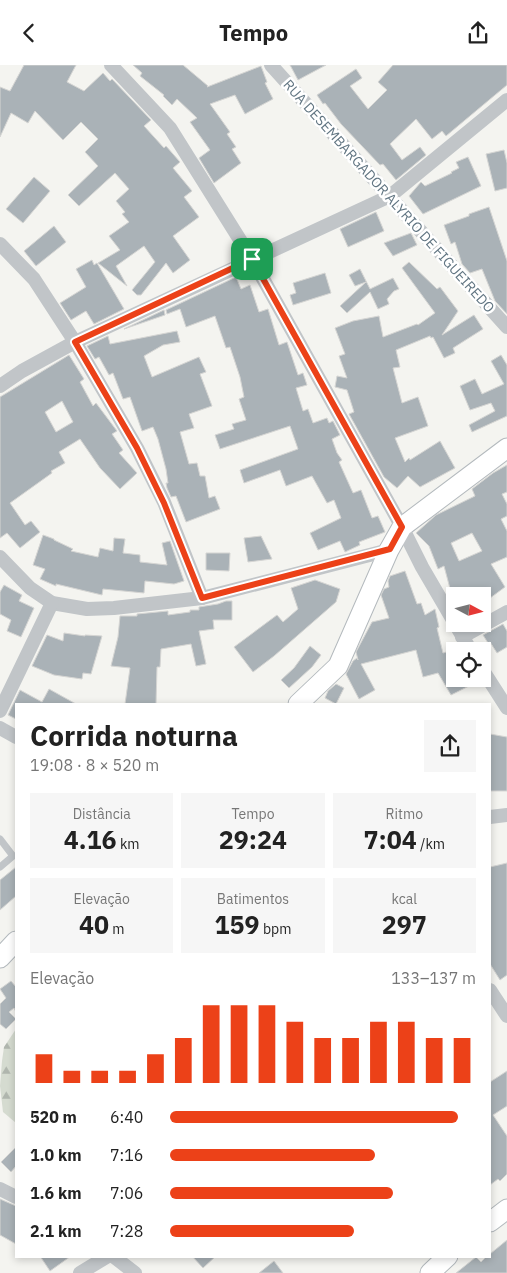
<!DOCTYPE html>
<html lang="pt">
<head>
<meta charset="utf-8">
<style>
  body { margin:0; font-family:"IBM Plex Sans",sans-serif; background:#f6f6f6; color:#222; height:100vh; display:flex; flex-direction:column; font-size:19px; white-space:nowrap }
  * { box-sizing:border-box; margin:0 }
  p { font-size:16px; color:#767676 }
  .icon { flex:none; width:28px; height:28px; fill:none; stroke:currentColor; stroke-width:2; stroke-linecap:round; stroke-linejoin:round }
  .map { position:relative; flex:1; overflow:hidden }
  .side { position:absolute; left:15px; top:638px; width:476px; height:555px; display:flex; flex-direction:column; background:#fff; border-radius:0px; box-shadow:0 2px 8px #0003 }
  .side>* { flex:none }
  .needle { width:32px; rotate:97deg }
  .fabs { position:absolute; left:446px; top:522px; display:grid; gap:10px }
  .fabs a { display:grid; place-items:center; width:45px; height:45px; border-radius:0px; background:#fff; box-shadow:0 2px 8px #0003; font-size:25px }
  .pin { position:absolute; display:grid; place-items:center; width:42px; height:42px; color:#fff; margin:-21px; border-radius:10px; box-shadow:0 2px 8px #0006 }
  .round { display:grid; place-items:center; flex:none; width:52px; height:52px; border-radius:0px; background:#f6f6f6 }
  .summary { display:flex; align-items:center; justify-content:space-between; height:85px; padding:0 15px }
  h1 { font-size:28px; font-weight:700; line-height:38px }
  .stats { display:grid; grid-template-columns:repeat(3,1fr); gap:8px; height:85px; padding:5px 15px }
  .stats div { display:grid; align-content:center; border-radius:0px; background:#f6f6f6; text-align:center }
  .stats b { font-size:25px; font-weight:700 }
  .stats small { font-size:14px; font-weight:400 }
  .stats p { font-size:14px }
  .chart { height:140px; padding:10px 15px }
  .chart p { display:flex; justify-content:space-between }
  .chart svg { width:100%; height:90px; margin-top:5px; stroke:#ec4118; stroke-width:6 }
  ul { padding:0 15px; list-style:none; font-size:16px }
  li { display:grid; grid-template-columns:80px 60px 1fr; align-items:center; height:38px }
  li i { height:12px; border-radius:6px; background:#ec4118 }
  header { display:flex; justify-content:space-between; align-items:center; height:65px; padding:0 15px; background:#fff; font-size:22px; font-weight:700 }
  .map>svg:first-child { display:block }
</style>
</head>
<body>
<header><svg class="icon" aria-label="back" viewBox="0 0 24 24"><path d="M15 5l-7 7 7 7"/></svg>Tempo<svg class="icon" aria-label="share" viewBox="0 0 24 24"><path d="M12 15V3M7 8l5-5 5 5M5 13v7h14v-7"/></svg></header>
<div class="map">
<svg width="507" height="1208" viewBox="0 0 507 1208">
  <defs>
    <pattern id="forest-firs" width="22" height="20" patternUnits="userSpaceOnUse" patternTransform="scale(1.25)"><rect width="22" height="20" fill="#d5dbd0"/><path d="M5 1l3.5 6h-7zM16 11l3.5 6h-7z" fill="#b0b6ae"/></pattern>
  </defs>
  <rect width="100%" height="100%" fill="#f4f4f0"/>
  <polygon fill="url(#forest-firs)" points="16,964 16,1058 3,1047 0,1021 2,996 4,982"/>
  <g fill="#aab2b7" stroke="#d5d5d3" fill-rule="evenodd">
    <polygon points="24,0 76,0 67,17 84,26 103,8 110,16 112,14 151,55 144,61 164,83 166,81 180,97 173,103 192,126 184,132 199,152 173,171 190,195 173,208 166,198 141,230 137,230 132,225 155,197 144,181 116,201 127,221 98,198 120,185 109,171 129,157 122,149 125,147 116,136 129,124 115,108 79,141 68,130 98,101 85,87 98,74 81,57 63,75 35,46 28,58 11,48 0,72 0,22 10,26"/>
    <polygon points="133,0 183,0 208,21 207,22 261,1 267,17 265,18 273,34 245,49 235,30 210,39 230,67 227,69 236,82 232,84 241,98 214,118 199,93 210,85 190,57 197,53 177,34 172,40 163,31 164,30 140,11 142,8"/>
    <polygon points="290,0 326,0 298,15"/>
    <polygon points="393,0 507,0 507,20 446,71 442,66 432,74 416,54 390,79 402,95 420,82 426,90 396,115 383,99 380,100 341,59 325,38 323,39 317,30 356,4 362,13 350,21 368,44 387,25 378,17"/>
    <polygon points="504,85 507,98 507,123 495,126 486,89"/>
    <polygon points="468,92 481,121 423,149 409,131 421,117 425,121 452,108 451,107 459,103 456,97"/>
    <polygon points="34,112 50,126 23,158 6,144"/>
    <polygon points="489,142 507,196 507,249 495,236 482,204 470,208 462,199 455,177 451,179 444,160 469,151 469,149"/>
    <polygon points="376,147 384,166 348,182 340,164"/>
    <polygon points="54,161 66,177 36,201 24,186"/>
    <polygon points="411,168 417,180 393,191 384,178"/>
    <polygon points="92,195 94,200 97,198 124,244 94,259 86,246 71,255 60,238 86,222 76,204"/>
    <polygon points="409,197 437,224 440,222 458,246 442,270 474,250 483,264 453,283 455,288 444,293 433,272 431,273 430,271 396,285 400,302 393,303 402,338 418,332 428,361 395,373 405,397 409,393 410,395 440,376 455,403 420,422 408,411 397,423 384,412 349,349 354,347 347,325 335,322 337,311 347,313 339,291 345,289 335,263 353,256 379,251 383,272 417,259 418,260 435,248 402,203"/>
    <polygon points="360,204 370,224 393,213 399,224 394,226 387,234 389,239 378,244 370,227 347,248 340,241 366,217 355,221 349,210"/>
    <polygon points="325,208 331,228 293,240 290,230 296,228 293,218"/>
    <polygon points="236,212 241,224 250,220 259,247 268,244 279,280 287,277 298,310 303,308 307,320 296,323 303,346 308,344 313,358 327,353 329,358 333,356 340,370 332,374 337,388 342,395 339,397 353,428 361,425 372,453 378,451 385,467 359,477 360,480 345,487 340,476 318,485 310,468 341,453 334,435 327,438 312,411 286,421 280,405 244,418 240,405 298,384 290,361 220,384 215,370 234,364 232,359 246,355 239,334 244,332 240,312 230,282 226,283 215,251 186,262 180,244 167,249 166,245"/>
    <polygon points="164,245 165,250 124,264"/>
    <polygon points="177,266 180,277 163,280 144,291 152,312 199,292 206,307 200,309 212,341 189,349 194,363 180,367 189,399 197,398 200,411 205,411 209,433 215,431 220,444 186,457 176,431 171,432 167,423 166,418 168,418 166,404 158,374 153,362 142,366 130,332 123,334 113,308 109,310 99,292 95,294 87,281 108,271 110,279"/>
    <path d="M 69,290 L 84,314 L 80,317 L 93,341 L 96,338 L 117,366 L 112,369 L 123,385 L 119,388 L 137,408 L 120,424 L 100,403 L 80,374 L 59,387 L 65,398 L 51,406 L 52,408 L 10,438 L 25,460 L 31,456 L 40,467 L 20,483 L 7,468 L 0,473 L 0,332 ZM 62,336 L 73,357 L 56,367 L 45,347 Z"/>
    <polygon points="501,290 507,300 507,351 472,367 469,360 495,346 491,338 470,345 460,321 475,314 482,329 504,319 491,296"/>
    <path d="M 507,400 L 507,427 L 502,429 L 507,439 L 507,451 L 501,454 L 507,466 L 507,492 L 491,499 L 505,522 L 482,539 L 482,531 L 452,531 L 444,501 L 438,504 L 429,481 L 416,468 L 436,450 L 475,431 L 472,424 L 493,408 ZM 472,468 L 482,486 L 459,496 L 451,478 Z"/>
    <polygon points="43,470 54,474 54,475 73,484 71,486 98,492 100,483 113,486 114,473 125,474 123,488 140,490 140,497 167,500 162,478 170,476 184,516 174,519 145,516 144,528 103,524 102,530 56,519 56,521 40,514 45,504 33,500"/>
    <polygon points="261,471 272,494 248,497 244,473"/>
    <polygon points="206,488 230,488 229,506 206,505"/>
    <polygon points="405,506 417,539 421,538 425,550 435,544 439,562 437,563 443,588 453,585 455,592 455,614 478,614 479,616 451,630 438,608 423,612 416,585 361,599 375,625 359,634 346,609 353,596 357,593 358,595 356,587 372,557 389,553 381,530 384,524 389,522 388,516 390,511"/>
    <polygon points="315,515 340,524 336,537 274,591 253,607 234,582 277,550 283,557 298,544 291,523"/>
    <polygon points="4,520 22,530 19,536 34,543 21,572 7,566 11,555 0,549 0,527"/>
    <polygon points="226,536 232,536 232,555 213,555 214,564 199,566 206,599 196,601 191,579 161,584 160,602 157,602 156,639 125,639 130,603 111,601 118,572 120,551 137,551 137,549 168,546 168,550 190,547 190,545 199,545 199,542 218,539"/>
    <polygon points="503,559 507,566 507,582 497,588 490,577 488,578 483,570"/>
    <polygon points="64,568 85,571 85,570 102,571 91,609 83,608 82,614 54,610 32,601 47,570 63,576"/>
    <polygon points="310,581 321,590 312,602 289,623 281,615 294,603"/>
    <polygon points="336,619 344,623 336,639 325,633 328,626"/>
    <polygon points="49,624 76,639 16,639 16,654 8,650 20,625 42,637"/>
    <polygon points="490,669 507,672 507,726 490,726"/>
    <polygon points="507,798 507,910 500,915 490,899 490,802"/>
    <polygon points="16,802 16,831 0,845 0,815"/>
    <polygon points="11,916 16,922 16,947 14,943 9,947 16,954 6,964 0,959 0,939 6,933 0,924"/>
    <polygon points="507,1006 507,1041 493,1050 507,1071 507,1109 500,1116 498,1114 490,1120 490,1017"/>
    <polygon points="16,1082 16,1101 11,1107 1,1097"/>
    <polygon points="0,1134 16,1141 16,1179 0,1170"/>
    <polygon points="507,1175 507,1208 456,1208 476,1192 481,1197 487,1191 490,1191 490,1189"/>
    <polygon points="40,1191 71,1191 50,1206"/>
    <polygon points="192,1191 216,1191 203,1203"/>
    <polygon points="274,1196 283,1208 259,1208"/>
  </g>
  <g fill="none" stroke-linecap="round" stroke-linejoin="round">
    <g stroke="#b3b9bd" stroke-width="21">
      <g id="secondary">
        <polyline points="298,639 338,601 389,485 402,462 507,383"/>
        <polyline points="0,893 16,876"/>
        <polyline points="490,1157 507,1144"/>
        <polyline points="430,1208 448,1191"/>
      </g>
    </g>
    <polyline stroke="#c1c5c8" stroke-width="7" points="0,774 13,791 0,802"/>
    <g stroke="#c1c5c8" stroke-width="14">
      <polyline points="111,0 170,63 252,194 402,462 422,502 471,586"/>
      <polyline points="271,0 507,262"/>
      <polyline points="0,179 34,214 75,277 137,383 164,437 202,533"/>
      <polyline points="0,321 22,306 75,277 390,131 507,35"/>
      <polyline points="0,492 30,523 52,538 87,544 114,543 202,533 389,485"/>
      <polyline points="462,572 507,547"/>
      <polyline points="482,604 507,643"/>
      <polyline points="0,646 52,538"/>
      <polyline points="0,663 16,672"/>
      <polyline points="490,752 507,750"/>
      <polyline points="490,925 507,951"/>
      <polyline points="0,1124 16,1132"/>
      <polyline points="113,1191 135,1208"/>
      <polyline points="80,1208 108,1191"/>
    </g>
    <use href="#secondary" stroke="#fff" stroke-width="19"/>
  </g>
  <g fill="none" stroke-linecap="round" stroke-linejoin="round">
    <g stroke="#fff" stroke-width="10">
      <polygon id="route" points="252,194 402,462 390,484 202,533 164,438 137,383 75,277"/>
    </g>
    <use href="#route" stroke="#ec4118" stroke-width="6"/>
  </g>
  <g text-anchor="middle" stroke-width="5" stroke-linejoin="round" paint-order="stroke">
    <g font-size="14" fill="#617582" stroke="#fff">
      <text transform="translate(389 131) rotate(48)" y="5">RUA DESEMBARGADOR ALYRIO DE FIGUEIREDO</text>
    </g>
  </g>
</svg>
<div class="fabs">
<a><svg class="needle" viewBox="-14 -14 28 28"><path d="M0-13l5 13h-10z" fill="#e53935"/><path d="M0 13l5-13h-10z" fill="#767676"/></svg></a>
<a><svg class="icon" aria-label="locate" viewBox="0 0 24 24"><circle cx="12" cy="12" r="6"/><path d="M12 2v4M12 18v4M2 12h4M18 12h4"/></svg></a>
</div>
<div class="pin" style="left:252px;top:194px;background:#1e9e55"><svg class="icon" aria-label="arrive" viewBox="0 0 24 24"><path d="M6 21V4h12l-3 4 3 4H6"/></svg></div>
<section class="side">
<div class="summary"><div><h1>Corrida noturna</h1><p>19:08 · 8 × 520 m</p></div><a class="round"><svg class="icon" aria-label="share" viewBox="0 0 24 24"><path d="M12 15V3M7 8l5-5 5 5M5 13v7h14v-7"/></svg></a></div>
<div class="stats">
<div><p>Distância</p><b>4.16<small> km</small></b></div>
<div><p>Tempo</p><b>29:24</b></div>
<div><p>Ritmo</p><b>7:04<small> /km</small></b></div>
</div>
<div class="stats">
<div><p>Elevação</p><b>40<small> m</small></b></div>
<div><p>Batimentos</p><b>159<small> bpm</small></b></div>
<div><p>kcal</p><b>297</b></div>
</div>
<div class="chart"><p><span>Elevação</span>133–137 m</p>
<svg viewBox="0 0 160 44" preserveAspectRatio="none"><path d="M5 44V30M15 44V38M25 44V38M35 44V38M45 44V30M55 44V22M65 44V6M75 44V6M85 44V6M95 44V14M105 44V22M115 44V22M125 44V14M135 44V14M145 44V22M155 44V22"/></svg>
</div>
<ul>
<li><b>520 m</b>6:40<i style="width:94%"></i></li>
<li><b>1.0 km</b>7:16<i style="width:67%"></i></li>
<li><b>1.6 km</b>7:06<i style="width:73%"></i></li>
<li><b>2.1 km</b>7:28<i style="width:60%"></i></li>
</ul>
</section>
</div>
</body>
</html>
